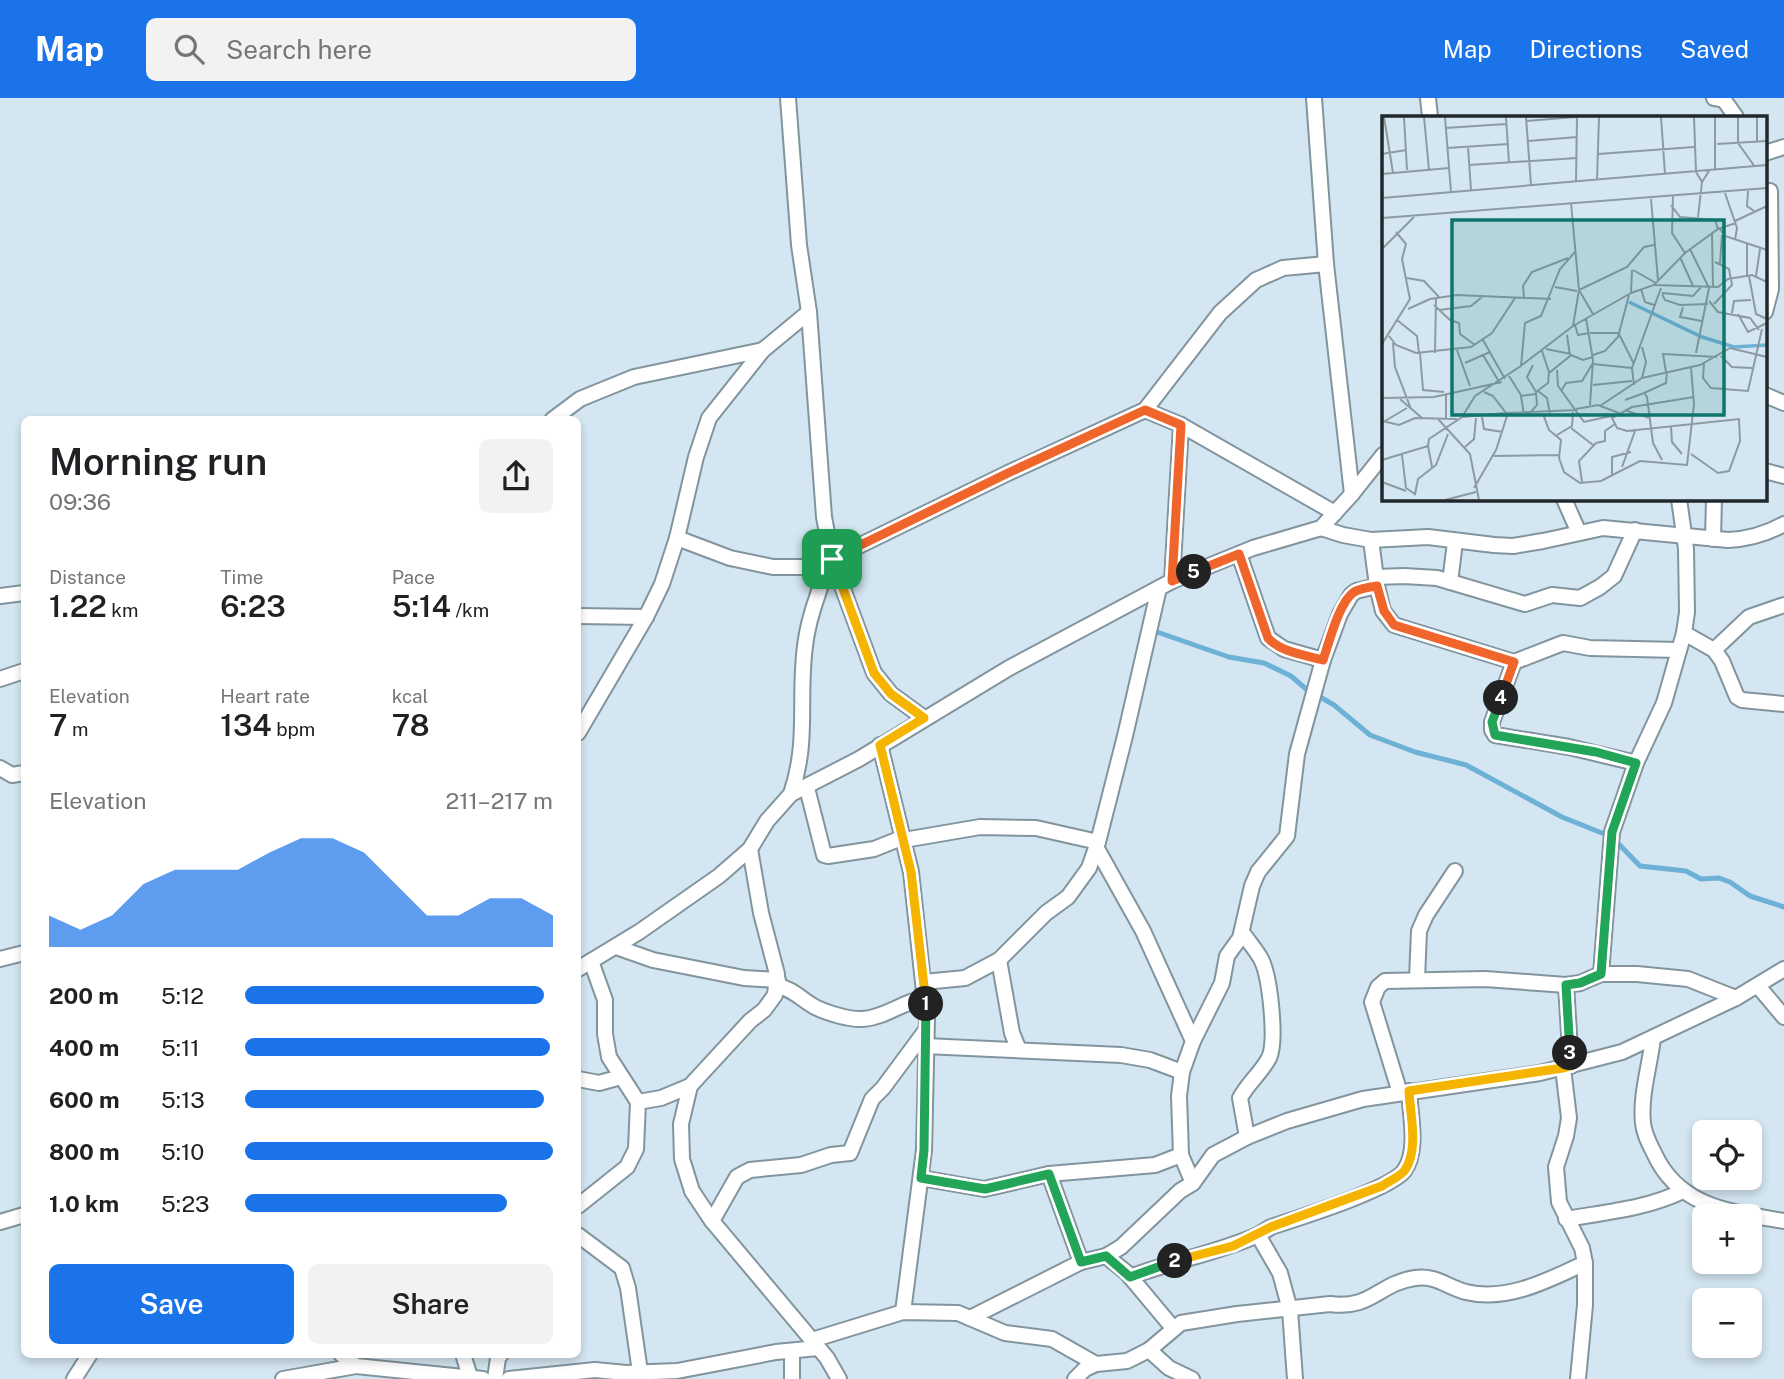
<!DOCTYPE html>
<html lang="en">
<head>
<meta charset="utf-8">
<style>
  body { margin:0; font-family:"Public Sans",sans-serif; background:#f2f2f2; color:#202124; height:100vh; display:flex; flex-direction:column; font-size:26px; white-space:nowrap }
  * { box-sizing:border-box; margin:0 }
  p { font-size:23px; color:#757577 }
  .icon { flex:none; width:38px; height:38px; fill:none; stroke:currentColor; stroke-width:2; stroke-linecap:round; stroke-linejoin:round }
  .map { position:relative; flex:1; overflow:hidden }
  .sheet { position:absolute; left:21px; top:318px; width:560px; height:942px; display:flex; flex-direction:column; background:#fff; border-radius:10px; box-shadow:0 4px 10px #0003 }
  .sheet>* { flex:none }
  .controls { position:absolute; left:1692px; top:1022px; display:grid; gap:14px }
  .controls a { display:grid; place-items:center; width:70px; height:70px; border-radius:10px; background:#fff; box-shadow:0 4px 10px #0003; font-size:35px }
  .pin { position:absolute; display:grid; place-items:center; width:60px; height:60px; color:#fff; margin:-30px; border-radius:14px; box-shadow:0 4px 10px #0006 }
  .km { position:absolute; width:35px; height:35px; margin:-18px; border-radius:50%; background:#222; color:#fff; font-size:19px; line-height:35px; text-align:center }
  .round { display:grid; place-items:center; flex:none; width:74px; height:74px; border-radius:10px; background:#f2f2f2 }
  .overview { display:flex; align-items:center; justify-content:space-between; height:119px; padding:0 28px }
  h1 { font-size:38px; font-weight:600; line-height:52px }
  .metrics { display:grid; grid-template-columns:repeat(3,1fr); gap:10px; height:119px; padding:7px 28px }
  .metrics div { display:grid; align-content:center }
  .metrics b { font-size:30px; font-weight:600 }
  .metrics small { font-size:19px; font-weight:400 }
  .metrics p { font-size:19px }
  .chart { height:196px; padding:14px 28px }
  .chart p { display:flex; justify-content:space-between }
  .chart svg { width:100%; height:126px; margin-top:7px; fill:#1a73e8; opacity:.7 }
  .button { display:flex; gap:14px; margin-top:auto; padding:14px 28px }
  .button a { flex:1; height:80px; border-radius:10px; background:#1a73e8; color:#fff; font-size:28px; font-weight:600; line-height:80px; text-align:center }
  .button a+a { background:#f2f2f2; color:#202124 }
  ul { padding:0 28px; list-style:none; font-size:23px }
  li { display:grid; grid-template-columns:112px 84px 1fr; align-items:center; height:52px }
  li i { height:18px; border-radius:9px; background:#1a73e8 }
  header { display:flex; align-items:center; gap:42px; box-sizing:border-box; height:98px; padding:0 35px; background:#1a73e8; color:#fff }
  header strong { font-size:33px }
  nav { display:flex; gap:38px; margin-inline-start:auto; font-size:24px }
  .search { width:490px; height:63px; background:#f2f2f2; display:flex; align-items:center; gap:18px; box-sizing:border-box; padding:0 24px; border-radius:10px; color:#757577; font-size:26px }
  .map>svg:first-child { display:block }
</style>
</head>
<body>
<header>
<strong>Map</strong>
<div class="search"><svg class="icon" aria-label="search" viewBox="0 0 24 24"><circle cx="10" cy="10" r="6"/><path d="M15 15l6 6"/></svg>Search here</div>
<nav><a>Map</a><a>Directions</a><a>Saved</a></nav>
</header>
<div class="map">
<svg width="1784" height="1281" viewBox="0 0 1784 1281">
  <rect width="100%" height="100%" fill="#d3e6f1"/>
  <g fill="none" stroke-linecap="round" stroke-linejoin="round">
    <polyline stroke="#6eb1d7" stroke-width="5" points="1157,534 1229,559 1264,565 1291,578 1306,591 1334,607 1370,637 1415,654 1466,667 1562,719 1612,739 1640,768 1686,773 1701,781 1719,780 1730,784 1750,798 1784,809"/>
    <g stroke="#82949e" stroke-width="18">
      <g id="street">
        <polyline points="788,0 799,147 809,214 824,419 832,461 874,575 891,596 924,620"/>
        <polyline points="1314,0 1326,166 1352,396"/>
        <polyline points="1428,0 1430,19"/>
        <polyline points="1714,0 1724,2 1736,19"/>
        <polyline points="1765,55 1784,49"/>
        <polyline points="1765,214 1771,191 1770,93"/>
        <polyline points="1765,297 1784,305"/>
        <polyline points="1145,312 1181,327 1335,415"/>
        <polyline points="552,322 580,301 634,279 763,252"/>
        <polyline points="1765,373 1784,378"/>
        <polyline points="1564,401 1579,435"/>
        <path d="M 1321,430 L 1343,437 L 1371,442 L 1428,439 L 1494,447 L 1513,448 L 1543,443 L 1603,430 L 1728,442 C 1748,441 1766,436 1784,426"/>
        <polyline points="677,440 730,460 773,469 827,469"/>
        <polyline points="1713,441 1714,401"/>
        <polyline points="1239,456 1268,540 1284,551 1323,562"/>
        <polyline points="1376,479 1404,478 1437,480 1525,506 1552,497 1580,500 1600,489 1614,478 1635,432"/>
        <polyline points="1172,483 1253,450 1321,430 1352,396 1383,357"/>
        <polyline points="1450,484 1455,444"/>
        <polyline points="1377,488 1383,513 1394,527 1514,564 1563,545 1590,550 1679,552"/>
        <polyline points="0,498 24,495"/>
        <polyline points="578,518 646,519"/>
        <polyline points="1684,535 1714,552 1722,563 1737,599 1742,602 1784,606"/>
        <polyline points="1714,552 1749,519 1784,507"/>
        <polyline points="1514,564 1492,624 1492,632 1495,637 1569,649 1636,665"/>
        <polyline points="0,581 24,573"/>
        <polyline points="578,635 646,519 662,486 677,440 696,359 709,320 763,252 809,214"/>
        <polyline points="880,647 911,774 927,921 924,1052 903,1214"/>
        <polyline points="0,670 12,677 24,675"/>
        <polyline points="807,690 824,757 828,758 874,751 904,739"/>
        <path d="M 791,696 C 809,643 798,601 805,548 C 807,530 812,513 818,496 C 822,484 825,472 832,461 L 1008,375 L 1145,312 L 1220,215 L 1256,182 L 1283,170 L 1326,166"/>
        <polyline points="904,742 980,729 1036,730 1098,744"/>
        <polyline points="1096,749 1143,833 1193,943"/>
        <path d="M 1242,834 C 1248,843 1256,852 1261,861 C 1270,878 1277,943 1269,960 C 1261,975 1248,985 1240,1000 L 1247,1039"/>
        <polyline points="616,849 653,862 744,880 778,882"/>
        <polyline points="0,861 24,855"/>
        <polyline points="999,862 1012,935 1019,952"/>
        <polyline points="591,863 605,902 605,936 609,959 638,1004"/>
        <polyline points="578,871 639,834 719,778 750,751 767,723 791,696 859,661 1009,570 1172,483 1181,327"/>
        <polyline points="1601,876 1612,734 1636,665 1664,605 1684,535 1687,514 1686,451 1679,401"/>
        <polyline points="1417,881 1419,833 1426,817 1455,773"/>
        <polyline points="924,884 965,880 999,862 1046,815 1068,799 1089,770 1098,744 1125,638 1159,490"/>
        <polyline points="1566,887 1571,968"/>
        <path d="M 777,888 C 792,890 802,902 815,909 C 827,915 850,922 863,921 C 887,919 903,903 926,900"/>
        <polyline points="1758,888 1784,919"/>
        <path d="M 1653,940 C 1650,967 1640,998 1643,1025 C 1644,1036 1649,1045 1654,1055 C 1679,1110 1731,1114 1784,1123"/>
        <polyline points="925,948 1121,957 1150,962 1182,974"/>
        <polyline points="1563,970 1569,1020 1566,1038 1556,1069 1559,1104 1582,1150 1585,1165 1585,1207 1578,1281"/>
        <polyline points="578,981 599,985 621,979"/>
        <polyline points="690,988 681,1026 682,1061 692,1093 712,1123 827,1260 839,1281"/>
        <polyline points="1400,995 1372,904 1378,889 1385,883 1485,881 1566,887 1580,885 1601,876 1637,876 1688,881 1736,900"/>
        <polyline points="1049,1076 1081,1164"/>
        <polyline points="921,1080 984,1091 1049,1076 1155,1067 1181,1057"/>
        <polyline points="1193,1085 1181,1057 1179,998 1182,974 1193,943 1222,885 1227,858 1240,840 1252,788 1258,774 1287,738 1297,656 1323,562 1340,516 1351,497 1356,493 1377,488 1371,442"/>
        <polyline points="578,1108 627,1069 636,1051 638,1004 661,1000 690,988 750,923 764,912 775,897 777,876 761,815 750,751"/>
        <path d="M 1566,1121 C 1606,1114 1646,1111 1683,1093"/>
        <polyline points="712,1123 737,1079 750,1072 801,1067 831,1057 850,1055 872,1001 883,990 926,932"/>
        <polyline points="0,1124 24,1117"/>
        <polyline points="578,1137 622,1170 628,1190 640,1274"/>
        <path d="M 1258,1137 L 1271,1129 C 1298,1120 1389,1092 1404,1073 C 1419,1053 1410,1016 1409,993"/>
        <polyline points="1106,1158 1127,1175 1173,1230"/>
        <path d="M 1130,1179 C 1172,1163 1217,1155 1258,1137 L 1280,1175 L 1290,1212 L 1295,1281"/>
        <polyline points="970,1220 1081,1164 1106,1158 1121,1149 1180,1093 1193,1085 1213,1057 1247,1039 1287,1023 1363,1001 1540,975 1622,954 1736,900 1784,871"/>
        <polyline points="812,1242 903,1214 958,1215 1005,1235 1052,1241 1096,1266"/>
        <polyline points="1149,1252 1169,1270 1192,1281"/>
        <polyline points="792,1253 792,1281"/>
        <polyline points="341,1256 356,1268 483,1281"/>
        <polyline points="463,1256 470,1279"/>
        <polyline points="74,1281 90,1256"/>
        <polyline points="283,1281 356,1268"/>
        <polyline points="495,1281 498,1260 501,1256"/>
        <polyline points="509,1281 595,1272 626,1275 677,1273 776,1254 818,1250"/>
        <path d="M 1075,1281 L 1085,1271 L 1096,1266 L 1127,1263 L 1149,1252 L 1181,1225 L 1237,1216 L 1330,1206 C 1371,1212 1379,1185 1415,1180 C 1436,1177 1447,1189 1466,1194 C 1507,1204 1549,1182 1585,1165"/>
      </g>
    </g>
    <use href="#street" stroke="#fff" stroke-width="14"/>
  </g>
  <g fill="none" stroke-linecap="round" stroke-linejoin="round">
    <g stroke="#fff" stroke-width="14">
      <polyline id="split-1" points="832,461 874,575 891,596 924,620 880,647 911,774 926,906"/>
    </g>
    <g stroke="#fff" stroke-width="14">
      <polyline id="split-2" points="926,906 924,1052 921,1080 985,1091 1049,1076 1081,1164 1106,1158 1130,1179 1175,1163"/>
    </g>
    <g stroke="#fff" stroke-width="14">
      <path id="split-3" d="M 1175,1163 L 1233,1148 L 1271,1129 L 1382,1088 C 1389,1083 1400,1079 1405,1072 C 1419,1051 1410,1016 1409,993 L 1563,970 L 1571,968 L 1570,955"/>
    </g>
    <g stroke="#fff" stroke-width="14">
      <polyline id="split-4" points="1501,600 1492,624 1495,637 1596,654 1636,665 1612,734 1601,876 1580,885 1566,887 1570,955"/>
    </g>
    <g stroke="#fff" stroke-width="14">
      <path id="split-5" d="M 1194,474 L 1239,456 L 1268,540 C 1280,554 1305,557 1323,562 C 1329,545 1339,504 1354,494 C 1361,490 1369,489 1377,488 L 1384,513 L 1394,527 L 1514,564 L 1501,600"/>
    </g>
    <g stroke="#fff" stroke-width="14">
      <polyline id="split-6" points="832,461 1008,375 1145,312 1181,327 1172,483 1194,474"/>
    </g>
    <use href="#split-1" stroke="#f5b400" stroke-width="9"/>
    <use href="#split-2" stroke="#22a559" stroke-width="9"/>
    <use href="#split-3" stroke="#f5b400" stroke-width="9"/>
    <use href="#split-4" stroke="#22a559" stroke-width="9"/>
    <use href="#split-5" stroke="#f0652b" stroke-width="9"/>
    <use href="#split-6" stroke="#f0652b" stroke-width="9"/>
  </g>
  <g transform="translate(1382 18)">
    <rect width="385" height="385" fill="#d3e6f1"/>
    <path fill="none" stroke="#6eb1d7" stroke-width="3.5" d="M 247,186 L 320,221 L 352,231 L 385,229"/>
    <path fill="none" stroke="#8c9aa2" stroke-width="2" d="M 2,1 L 11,57M 22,1 L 25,54M 42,1 L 47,54M 63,1 L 69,76M 124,1 L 127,47M 144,1 L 149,69M 279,1 L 283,58M 312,1 L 314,56 L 320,66M 333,1 L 333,54M 356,1 L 356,27 L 373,51M 375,1 L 375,26M 144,5 L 194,1M 63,12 L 124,8M 146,25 L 195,21M 335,28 L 385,25M 86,31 L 89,74M 65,32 L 126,28M 0,38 L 24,34M 216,38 L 312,31M 87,49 L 195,42M 0,58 L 67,52M 215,64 L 217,1M 194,65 L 195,1M 366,75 L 365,90 L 372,95M 343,77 L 355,112 L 353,124M 291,80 L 290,117 L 303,137M 0,82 L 385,49M 269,83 L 276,164M 189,87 L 197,174 L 211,198M 289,89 L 298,101 L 333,104 L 336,113M 316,101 L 320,66 L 327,55M 0,102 L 385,72M 353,105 L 385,90M 338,113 L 343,120 L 385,134M 330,118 L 331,171M 0,133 L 32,101M 308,133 L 327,172 L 314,237M 298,141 L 311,170M 338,148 L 340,119M 251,154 L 274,167M 365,160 L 365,128M 367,160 L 374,198 L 385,203M 374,160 L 378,133M 25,162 L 42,165 L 57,181M 272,169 L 336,171 L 346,163 L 370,159 L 385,166M 173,171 L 195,175M 259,173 L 263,186 L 272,189M 249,177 L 272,169 L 303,137 L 336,113 L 354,107M 280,177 L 311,180 L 320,170M 280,178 L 283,184 L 298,189 L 326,188M 142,182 L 141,170 L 150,156 L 186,142M 327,185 L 336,196 L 368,202 L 377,214M 332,188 L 350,169 L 347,153 L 333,146M 52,189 L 68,204 L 77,207 L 78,218 L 93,229M 301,191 L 298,201 L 320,205M 26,193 L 48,183 L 75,179 L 169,183M 57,194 L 89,190 L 100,181M 350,197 L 352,185 L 369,184M 356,198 L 366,216 L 385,207M 204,202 L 211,244 L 208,289M 15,204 L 35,220 L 37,237M 193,209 L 196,219 L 207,217M 191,210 L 197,174 L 245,151 L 262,131 L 272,129M 208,217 L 237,217M 237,218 L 252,248M 7,220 L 14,229 L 34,237 L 89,231 L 110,217 L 133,182M 101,224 L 123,263M 11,227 L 13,251 L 29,293M 0,228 L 28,183 L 20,143 L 24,128 L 14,116M 260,231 L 264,246 L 260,262M 164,233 L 189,238M 75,234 L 88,270M 160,235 L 167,256M 38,237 L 41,274 L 62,276M 53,237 L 54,182M 101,239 L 116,264M 189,239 L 201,244 L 211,241M 211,239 L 223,235 L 236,221 L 247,179M 339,240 L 350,251 L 370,252M 83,247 L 108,236M 322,247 L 321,262 L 329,272 L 366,275 L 380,213M 211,248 L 250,252M 140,249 L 191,210 L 249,177 L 250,154M 151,249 L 145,261 L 154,276M 175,254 L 176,270 L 202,306 L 229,300 L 235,312 L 245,315 L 357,303 L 358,325 L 347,355 L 336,357 L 309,338M 284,256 L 281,238 L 335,241M 127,260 L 139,279M 211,269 L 250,265M 252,269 L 250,252 L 279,172M 156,275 L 165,282 L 168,298M 179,275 L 184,267 L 200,265 L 211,247M 102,276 L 111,280 L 124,297 L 195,294M 262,277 L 284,267 L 285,255M 0,282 L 52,281 L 120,266M 18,283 L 40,302M 243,284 L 262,277 L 265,281 L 271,327 L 280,344M 218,290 L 260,262 L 318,249 L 348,232 L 385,241M 194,293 L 216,289 L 237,297M 245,295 L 268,302M 161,298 L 167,314 L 179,324 L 177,342 L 182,356 L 198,367 L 219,365 L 258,345 L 305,349 L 312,288 L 309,252M 142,299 L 139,280 L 154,278M 146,299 L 155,289 L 154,276 L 166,267 L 167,257 L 188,240 L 185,219M 80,301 L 123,297M 100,301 L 102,313 L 121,316M 230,302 L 250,291 L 312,281M 56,303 L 88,338 L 97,384M 64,303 L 64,277M 0,305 L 17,309 L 33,302 L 75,303M 3,305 L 25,292M 289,311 L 290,326 L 300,338M 189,312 L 211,329M 175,319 L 190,310 L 191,296M 46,330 L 50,351M 83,331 L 92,323 L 94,302M 20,339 L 24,372 L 33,378 L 36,363 L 54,349 L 66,318M 112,340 L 177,339M 0,344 L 46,330 L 47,323 L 80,301 L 93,280 L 139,250 L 143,207 L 159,200 L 178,153 L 193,136M 240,351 L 253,315M 230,359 L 230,341 L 249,336M 0,366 L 24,375M 200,366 L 197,345 L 214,327 L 223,325 L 223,315 L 233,308M 92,372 L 114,334 L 126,297M 63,384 L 94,376"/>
    <path fill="#0f766e" fill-opacity="0.15" stroke="#0f766e" stroke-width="3.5" d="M 70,104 L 342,104 L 342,299 L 70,299 Z"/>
    <rect width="385" height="385" fill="none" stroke="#21282c" stroke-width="3.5"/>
  </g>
</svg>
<div class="controls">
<a><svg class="icon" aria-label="locate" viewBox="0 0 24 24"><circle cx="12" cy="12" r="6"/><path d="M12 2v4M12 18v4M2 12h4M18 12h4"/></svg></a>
<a>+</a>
<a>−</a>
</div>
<div class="pin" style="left:832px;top:461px;background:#1e9e55"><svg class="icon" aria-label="arrive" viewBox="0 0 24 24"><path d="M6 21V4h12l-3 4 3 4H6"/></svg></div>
<b class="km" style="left:926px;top:906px">1</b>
<b class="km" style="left:1175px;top:1163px">2</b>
<b class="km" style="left:1570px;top:955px">3</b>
<b class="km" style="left:1501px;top:600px">4</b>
<b class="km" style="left:1194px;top:474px">5</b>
<section class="sheet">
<div class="overview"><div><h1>Morning run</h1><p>09:36</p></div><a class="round"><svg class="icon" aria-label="share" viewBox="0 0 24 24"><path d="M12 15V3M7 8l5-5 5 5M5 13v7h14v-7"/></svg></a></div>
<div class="metrics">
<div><p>Distance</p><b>1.22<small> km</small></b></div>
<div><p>Time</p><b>6:23</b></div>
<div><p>Pace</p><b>5:14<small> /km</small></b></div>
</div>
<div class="metrics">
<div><p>Elevation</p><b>7<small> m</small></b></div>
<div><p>Heart rate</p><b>134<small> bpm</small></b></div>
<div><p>kcal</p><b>78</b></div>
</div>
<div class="chart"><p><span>Elevation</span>211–217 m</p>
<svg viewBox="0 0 160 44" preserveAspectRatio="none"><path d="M0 44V33L10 38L20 33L30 22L40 17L50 17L60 17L70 11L80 6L90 6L100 11L110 22L120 33L130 33L140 27L150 27L160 33V44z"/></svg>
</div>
<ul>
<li><b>200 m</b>5:12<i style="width:97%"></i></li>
<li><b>400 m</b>5:11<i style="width:99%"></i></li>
<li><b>600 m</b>5:13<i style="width:97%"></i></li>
<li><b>800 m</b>5:10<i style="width:100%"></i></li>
<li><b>1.0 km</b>5:23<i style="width:85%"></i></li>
</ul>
<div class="button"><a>Save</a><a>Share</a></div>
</section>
</div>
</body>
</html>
